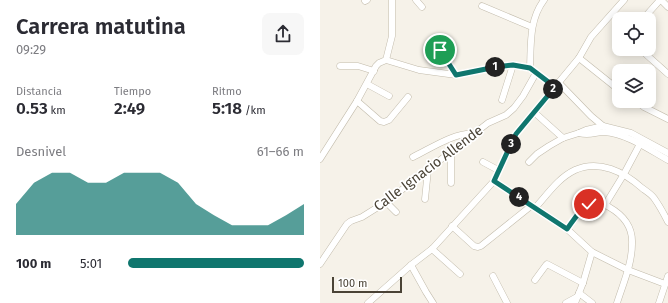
<!DOCTYPE html>
<html lang="es">
<head>
<meta charset="utf-8">
<style>
  body { margin:0; font-family:"Fira Sans",sans-serif; background:#f7f7f7; color:#2b2b33; height:100vh; display:flex; flex-direction:column; font-size:15px; white-space:nowrap }
  * { box-sizing:border-box; margin:0 }
  p { font-size:13px; color:#7c7c81 }
  .icon { flex:none; width:22px; height:22px; fill:none; stroke:currentColor; stroke-width:2; stroke-linecap:round; stroke-linejoin:round }
  .map { position:relative; flex:1; overflow:hidden }
  .drawer { display:flex; flex-direction:column; background:#fff; width:320px }
  .drawer>* { flex:none }
  .controls { position:absolute; left:292px; top:12px; display:grid; gap:8px }
  .controls a { display:grid; place-items:center; width:44px; height:44px; border-radius:8px; background:#fff; box-shadow:0 2px 10px #0003; font-size:20px }
  .scale { position:absolute; left:12px; bottom:10px; width:70px; box-sizing:border-box; padding-left:4px; border:2px solid #4a4336; border-top:0; font-size:11px; line-height:14px; white-space:nowrap; color:#4a4336; -webkit-text-stroke:3px #fff; paint-order:stroke }
  .pin { position:absolute; display:grid; place-items:center; width:34px; height:34px; color:#fff; margin:-17px; border:2px solid #fff; border-radius:50%; box-shadow:0 1px 4px #0007 }
  .km { position:absolute; width:20px; height:20px; margin:-10px; border-radius:50%; background:#222; color:#fff; font-size:11px; line-height:20px; text-align:center }
  .round { display:grid; place-items:center; flex:none; width:42px; height:42px; border-radius:8px; background:#f7f7f7 }
  .summary { display:flex; align-items:center; justify-content:space-between; height:68px; padding:0 16px }
  h1 { font-size:22px; font-weight:600; line-height:30px }
  .stats { display:grid; grid-template-columns:repeat(3,1fr); gap:6px; height:68px; padding:4px 16px }
  .stats div { display:grid; align-content:center }
  .stats b { font-size:17px; font-weight:600 }
  .stats small { font-size:11px; font-weight:400 }
  .stats p { font-size:11px }
  .chart { height:112px; padding:8px 16px }
  .chart p { display:flex; justify-content:space-between }
  .chart svg { width:100%; height:72px; margin-top:4px; fill:#0f766e; opacity:.7 }
  ul { padding:0 16px; list-style:none; font-size:13px }
  li { display:grid; grid-template-columns:64px 48px 1fr; align-items:center; height:30px }
  li i { height:10px; border-radius:5px; background:#0f766e }
  main { display:flex; flex:1; min-height:0 }
  .map>svg:first-child { display:block }
</style>
</head>
<body>
<main>
<section class="drawer">
<div class="summary"><div><h1>Carrera matutina</h1><p>09:29</p></div><a class="round"><svg class="icon" aria-label="share" viewBox="0 0 24 24"><path d="M12 15V3M7 8l5-5 5 5M5 13v7h14v-7"/></svg></a></div>
<div class="stats">
<div><p>Distancia</p><b>0.53<small> km</small></b></div>
<div><p>Tiempo</p><b>2:49</b></div>
<div><p>Ritmo</p><b>5:18<small> /km</small></b></div>
</div>
<div class="chart"><p><span>Desnivel</span>61–66 m</p>
<svg viewBox="0 0 160 44" preserveAspectRatio="none"><path d="M0 44V25L10 12L20 6L30 6L40 12L50 12L60 6L70 6L80 6L90 12L100 25L110 32L120 38L130 38L140 38L150 32L160 25V44z"/></svg>
</div>
<ul>
<li><b>100 m</b>5:01<i style="width:100%"></i></li>
</ul>
</section>
<div class="map">
<svg width="348" height="303" viewBox="0 0 348 303">
  <rect width="100%" height="100%" fill="#f6f2e9"/>
  <g fill="none" stroke-linecap="round" stroke-linejoin="round">
    <g stroke="#c2bbab" stroke-width="7">
      <g id="minor">
        <polyline points="96,0 102,7"/>
        <polyline points="341,0 348,7"/>
        <polyline points="45,1 47,0"/>
        <polyline points="162,6 212,27"/>
        <polyline points="323,19 340,0"/>
        <polyline points="320,49 348,74"/>
        <polyline points="120,50 136,75"/>
        <polyline points="259,58 299,90"/>
        <polyline points="66,60 72,36 72,0"/>
        <polyline points="20,66 38,66 54,71"/>
        <path d="M 210,68 C 211,44 209,20 224,0"/>
        <polyline points="214,71 235,87"/>
        <polyline points="239,83 271,116 283,126"/>
        <polyline points="47,84 69,96"/>
        <polyline points="182,100 193,65"/>
        <polyline points="37,101 60,121 64,122 69,120 88,97"/>
        <polyline points="316,101 324,107 348,119"/>
        <polyline points="214,112 243,138"/>
        <path d="M 259,133 C 270,136 275,132 284,132 C 308,134 328,149 348,160"/>
        <polyline points="131,152 131,183"/>
        <path d="M 93,157 C 110,149 134,132 154,134"/>
        <polyline points="0,159 37,101 56,66 59,63 66,60 99,70 136,75 176,67 193,65 210,68"/>
        <polyline points="163,162 178,170"/>
        <polyline points="209,162 217,154 229,146 243,138 259,133 266,130 283,126 311,133 348,153"/>
        <polyline points="174,181 247,229 272,252 308,270 345,284"/>
        <polyline points="105,199 108,170"/>
        <polyline points="66,202 76,212"/>
        <polyline points="285,205 304,174 320,144"/>
        <path d="M 215,208 C 227,195 238,178 255,170 C 279,159 304,172 322,188 C 326,191 331,194 334,198 C 339,205 344,214 348,222"/>
        <polyline points="132,226 154,246 158,247 161,246 211,206"/>
        <path d="M 247,229 C 253,222 261,208 269,204 C 276,201 283,203 289,207 C 303,215 313,227 312,244 C 312,264 303,284 297,303"/>
        <polyline points="112,249 140,274"/>
        <polyline points="0,264 27,224 31,221 42,217 66,202 168,123 186,115 194,108 203,96 216,73"/>
        <polyline points="91,265 106,292 113,303"/>
        <polyline points="173,276 187,303"/>
        <polyline points="215,280 226,265 227,264 263,283"/>
        <polyline points="259,293 272,303"/>
        <polyline points="48,303 91,265 112,249 174,181 191,144 196,134 259,58 271,37 304,0"/>
        <polyline points="246,303 257,297"/>
        <polyline points="255,303 263,283 272,252"/>
        <polyline points="339,303 348,276"/>
      </g>
    </g>
    <use href="#minor" stroke="#fff" stroke-width="6"/>
  </g>
  <g fill="none" stroke-linecap="round" stroke-linejoin="round">
    <g stroke="#fff" stroke-width="8">
      <path id="route" d="M 120,50 L 136,75 L 176,67 L 193,65 L 210,68 L 235,87 L 196,134 L 191,144 L 174,181 L 247,229 C 253,221 260,209 269,204"/>
    </g>
    <use href="#route" stroke="#0f766e" stroke-width="5"/>
  </g>
  <g text-anchor="middle" stroke-width="3.5" stroke-linejoin="round" paint-order="stroke">
    <g font-size="14" fill="#4a4336" stroke="#fff">
      <text transform="translate(108 168) rotate(-37)" y="5">Calle Ignacio Allende</text>
    </g>
  </g>
</svg>
<div class="controls">
<a><svg class="icon" aria-label="locate" viewBox="0 0 24 24"><circle cx="12" cy="12" r="6"/><path d="M12 2v4M12 18v4M2 12h4M18 12h4"/></svg></a>
<a><svg class="icon" aria-label="layers" viewBox="0 0 24 24"><path d="M12 4l9 5-9 5-9-5zM3 14l9 5 9-5"/></svg></a>
</div>
<div class="scale">100 m</div>
<div class="pin" style="left:120px;top:50px;background:#1e9e55"><svg class="icon" aria-label="arrive" viewBox="0 0 24 24"><path d="M6 21V4h12l-3 4 3 4H6"/></svg></div>
<div class="pin" style="left:269px;top:204px;background:#d93025"><svg class="icon" aria-label="check" viewBox="0 0 24 24"><path d="M5 12l5 5 9-10"/></svg></div>
<b class="km" style="left:175px;top:67px">1</b>
<b class="km" style="left:233px;top:89px">2</b>
<b class="km" style="left:191px;top:144px">3</b>
<b class="km" style="left:199px;top:197px">4</b>
</div>
</main>
</body>
</html>
